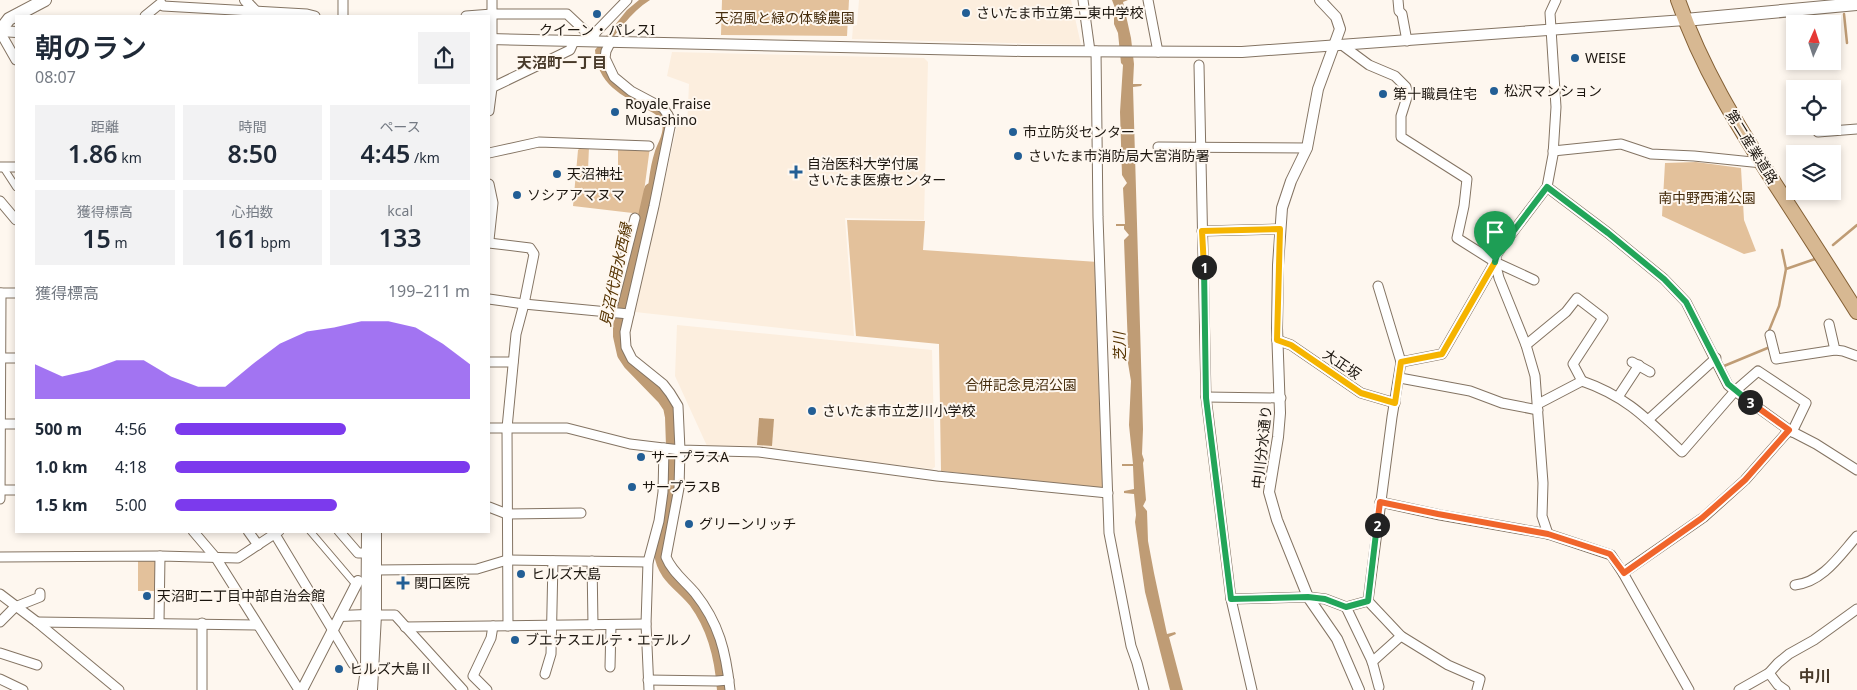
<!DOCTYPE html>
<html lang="ja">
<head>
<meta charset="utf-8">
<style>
  body { margin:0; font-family:"Noto Sans","Noto Sans JP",sans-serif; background:#f2f2f3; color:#1f2937; height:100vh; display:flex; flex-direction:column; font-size:19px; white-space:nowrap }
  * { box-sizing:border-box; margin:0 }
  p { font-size:16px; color:#747a83 }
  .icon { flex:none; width:28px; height:28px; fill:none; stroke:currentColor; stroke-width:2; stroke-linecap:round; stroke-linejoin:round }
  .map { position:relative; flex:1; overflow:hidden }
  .panel { position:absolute; left:15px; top:15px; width:475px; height:518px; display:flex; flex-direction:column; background:#fff; border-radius:0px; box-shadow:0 2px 8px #0003 }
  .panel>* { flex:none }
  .needle { width:32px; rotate:3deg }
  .tools { position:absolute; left:1786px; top:15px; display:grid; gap:10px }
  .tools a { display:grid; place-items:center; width:55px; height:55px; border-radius:0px; background:#fff; box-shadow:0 2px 8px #0003; font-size:25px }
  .pin { position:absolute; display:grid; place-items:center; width:42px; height:42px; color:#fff; margin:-51px -21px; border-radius:50% 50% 50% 0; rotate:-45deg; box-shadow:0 0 5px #0007 }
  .pin .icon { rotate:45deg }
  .km { position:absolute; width:25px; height:25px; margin:-12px; border-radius:50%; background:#222; color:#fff; font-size:14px; line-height:25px; text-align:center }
  .round { display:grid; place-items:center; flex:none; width:52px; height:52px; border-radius:0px; background:#f2f2f3 }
  .head { display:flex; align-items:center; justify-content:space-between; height:85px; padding:0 20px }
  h1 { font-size:28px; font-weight:600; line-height:38px }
  .figures { display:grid; grid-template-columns:repeat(3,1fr); gap:8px; height:85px; padding:5px 20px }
  .figures div { display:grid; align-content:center; border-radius:0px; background:#f2f2f3; text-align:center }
  .figures b { font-size:25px; font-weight:600 }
  .figures small { font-size:14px; font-weight:400 }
  .figures p { font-size:14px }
  .chart { height:140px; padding:10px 20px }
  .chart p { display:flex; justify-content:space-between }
  .chart svg { width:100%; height:90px; margin-top:5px; fill:#7c3aed; opacity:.7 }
  ul { padding:0 20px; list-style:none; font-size:16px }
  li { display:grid; grid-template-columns:80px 60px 1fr; align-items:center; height:38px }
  li i { height:12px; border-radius:6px; background:#7c3aed }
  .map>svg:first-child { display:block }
</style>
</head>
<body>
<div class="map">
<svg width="1857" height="690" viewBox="0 0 1857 690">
  <rect width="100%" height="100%" fill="#fef7ef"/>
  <g fill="#fceede">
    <polygon points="859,0 1071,0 1081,45 852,39 853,26 857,25"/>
    <polygon points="672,52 924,58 928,62 924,220 845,218 854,336 635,312 677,126 687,126 689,84 667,76"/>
    <polygon points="677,325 932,350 935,467 932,469 747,448 707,446 675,376"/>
  </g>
  <g fill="#e3c19b">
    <polygon points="722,0 849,0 847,36 721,35"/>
    <polygon points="581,147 589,147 588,170 618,170 618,148 650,147 641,214 573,206 578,150"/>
    <polygon points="1696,162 1741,168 1744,220 1756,251 1744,254 1662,216 1665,163"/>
    <polygon points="847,220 925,221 923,250 1098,262 1104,489 941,471 939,344 856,336"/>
    <rect x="138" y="559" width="19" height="32"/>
  </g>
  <g fill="#bf9c75">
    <path d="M 639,0 L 650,0 C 630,12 617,34 602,51 L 601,57 L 608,75 L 659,109 L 665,117 L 669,130 L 658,166 L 651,209 L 646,208 C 648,190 649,169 655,151 C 658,143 665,131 662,122 C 660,116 653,113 648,110 C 621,95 597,84 595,50 L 627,10 Z"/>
    <polygon points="1112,0 1128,0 1123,2 1131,38 1134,64 1133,84 1142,84 1141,86 1133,87 1143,429 1142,454 1144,460 1143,463 1146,500 1143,506 1147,511 1148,541 1154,573 1167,634 1175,632 1176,634 1169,637 1183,690 1170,690 1145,592 1135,522 1136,515 1134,494 1124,493 1124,491 1134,489 1133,466 1122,466 1122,464 1133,464 1129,425 1131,381 1128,363 1130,348 1128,348 1124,240 1129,235 1124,229 1124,226 1116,226 1116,224 1125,224 1123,188 1127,183 1122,175 1120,112 1123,65 1121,63 1118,33 1114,24 1114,13 1105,15 1104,12 1115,8"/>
    <polygon points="759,418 774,419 772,446 757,445"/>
  </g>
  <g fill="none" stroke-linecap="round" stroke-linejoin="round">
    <g stroke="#bf9c75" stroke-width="2.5">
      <polyline points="1844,14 1847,43"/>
      <polyline points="1833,245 1857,225"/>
      <polyline points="1782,250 1786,269"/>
      <polyline points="1768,333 1779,306 1786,269 1815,259"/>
      <polyline points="1724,366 1770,347"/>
    </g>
    <path stroke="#bf9c75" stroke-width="14" d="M 651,190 L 620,326 L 620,336 L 624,354 L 630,363 L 664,398 L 670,407 L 672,417 L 674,475 L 673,496 L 661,553 C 664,577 682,584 696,602 C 715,628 722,659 724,690"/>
    <g stroke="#847463" stroke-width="8">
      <g id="pedestrian">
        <polyline points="3,167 16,187"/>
        <polyline points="310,531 356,585"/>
      </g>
    </g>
    <g stroke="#847463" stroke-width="11">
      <g id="minor">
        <polyline points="1083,0 1090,51"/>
        <polyline points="1148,0 1158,52"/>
        <polyline points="1398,0 1399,11 1402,14 1407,41"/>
        <polyline points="163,6 307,14 315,16"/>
        <polyline points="145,16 161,3"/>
        <polyline points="343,16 343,0"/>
        <polyline points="466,16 492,14 567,14 584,30 592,41"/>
        <polyline points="0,32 16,60"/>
        <polyline points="592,41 596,32 627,0"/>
        <path d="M 611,41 L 606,51 L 605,58 L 614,77 L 631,91 L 663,108 L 668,115 L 671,122 L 654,206 L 625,332 L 626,347 L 632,359 L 663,384 L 670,393 L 678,406 L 680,450 L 679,488 L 666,557 C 672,572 685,581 695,593 C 719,623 726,652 730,690"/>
        <polyline points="1342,45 1369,65 1395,76 1406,87 1408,94 1401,116 1401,137 1467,179 1464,206 1457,238 1495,262 1534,280"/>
        <polyline points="1096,51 1098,217 1109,533 1131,646 1137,663 1144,690"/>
        <polyline points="1199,65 1206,397 1231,599 1252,690"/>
        <polyline points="489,89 570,50 574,41"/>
        <polyline points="489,111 492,88 492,0"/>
        <polyline points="1818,132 1857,129"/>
        <polyline points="1158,147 1307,148"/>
        <polyline points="1553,151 1621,144 1651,154 1694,156 1762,163"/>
        <polyline points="489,153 539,142 649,146"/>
        <polyline points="0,167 16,167"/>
        <polyline points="489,184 493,203 489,240"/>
        <polyline points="1547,187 1608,233 1664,279 1686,302 1728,385 1735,391 1789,430 1816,444 1857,470"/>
        <polyline points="0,201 16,220"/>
        <polyline points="1202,231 1280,229"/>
        <polyline points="489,243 530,248 534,254 524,304 516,334 507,428 508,626"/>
        <polyline points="1378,286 1401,362"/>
        <polyline points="0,293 16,293"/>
        <polyline points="489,299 524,304 629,314"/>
        <polyline points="611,312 635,218"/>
        <polyline points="1829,324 1835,350 1843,351 1857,356"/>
        <polyline points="1770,335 1776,359 1835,350"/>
        <polyline points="1277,340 1291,345 1361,393 1395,403"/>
        <polyline points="1526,345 1566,312 1577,298 1603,318 1573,364 1582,381"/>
        <polyline points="0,358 16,358"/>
        <polyline points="489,362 513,362"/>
        <polyline points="1632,362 1650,372"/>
        <polyline points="1400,378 1470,391 1502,403 1538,410"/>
        <polyline points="1206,397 1281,398"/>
        <polyline points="1618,397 1639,365"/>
        <path d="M 1538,404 L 1582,381 C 1628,397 1648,420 1682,452 L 1735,391 L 1758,371 L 1806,403 L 1792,432"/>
        <polyline points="1648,420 1716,358"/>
        <polyline points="0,424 16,424"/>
        <polyline points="489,428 567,428 630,444 680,450 759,452 937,476 1108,493"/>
        <polyline points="0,490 16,490"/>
        <polyline points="0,499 1,293"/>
        <polyline points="1380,502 1440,515 1548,534 1611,555 1623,573"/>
        <polyline points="489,507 507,514 581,513"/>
        <polyline points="193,531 216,558 299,690"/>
        <polyline points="248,531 258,545"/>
        <polyline points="273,531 353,664"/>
        <polyline points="339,531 358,553 367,553"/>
        <polyline points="1548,534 1542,516 1543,483 1535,376 1526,345 1499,278 1495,262 1497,254 1503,245 1547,187 1553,155 1556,107 1550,13 1556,0"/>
        <polyline points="0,557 160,556 238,558 279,531"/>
        <polyline points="592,561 593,625"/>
        <polyline points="376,570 477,569 507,560 648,562"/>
        <path d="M 1795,585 C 1823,582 1840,555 1857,536"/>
        <polyline points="0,594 37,622 119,690"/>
        <polyline points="1231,599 1308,597 1325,599 1346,607 1368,601 1401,636 1448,665 1480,679 1477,690"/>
        <polyline points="1368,601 1392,417 1401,362 1442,354 1495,262"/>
        <polyline points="1346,607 1372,661 1379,687"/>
        <polyline points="369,615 395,615 463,690"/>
        <polyline points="0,622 15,607 40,597 40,593"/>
        <polyline points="37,622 257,625"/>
        <polyline points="159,622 160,556"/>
        <polyline points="202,623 202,690"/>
        <polyline points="405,627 646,624"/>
        <polyline points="0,653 37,665"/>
        <polyline points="1372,662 1401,636"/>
        <polyline points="610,667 611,625"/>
        <polyline points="1769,673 1778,685 1785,690"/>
        <polyline points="545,674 551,654 553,561"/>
        <polyline points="0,679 23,690"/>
        <polyline points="648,680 717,681 729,680"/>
        <polyline points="487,690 473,676 491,638 493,626"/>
        <polyline points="649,690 646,624 648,562 659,521 663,492 664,448"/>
        <polyline points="1689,690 1623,573 1704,517 1745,480 1789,430"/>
        <polyline points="1739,690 1769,673 1778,663 1789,654 1814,640 1857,609"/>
      </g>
    </g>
    <g stroke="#847463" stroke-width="12">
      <g id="tertiary">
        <polyline points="245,0 260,16"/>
        <polyline points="1320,0 1336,17 1340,29 1318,89 1307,148 1291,181 1282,208 1278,265 1277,328 1280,413 1278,437 1269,492 1277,520 1308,597 1337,639 1359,690"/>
        <polyline points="0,31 16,32"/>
        <polyline points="489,39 1022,51 1242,52 1685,20"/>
        <polyline points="340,616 366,615"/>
        <polyline points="302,690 358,581"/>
        <polyline points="363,690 366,669 367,531"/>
        <polyline points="372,690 376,615 376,531"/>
      </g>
    </g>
    <g stroke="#847463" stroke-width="14">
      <g id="secondary">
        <polyline points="1685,20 1857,4"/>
        <polyline points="0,31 9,19 45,0"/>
      </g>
    </g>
    <g stroke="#846035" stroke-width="16">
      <path id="primary" d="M 1678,0 C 1701,67 1737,125 1775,184 C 1803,227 1830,269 1857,312"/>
    </g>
    <use href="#pedestrian" stroke="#fff" stroke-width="6"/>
    <use href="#minor" stroke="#fff" stroke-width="9"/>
    <use href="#tertiary" stroke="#fff" stroke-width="10"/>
    <use href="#secondary" stroke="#fff" stroke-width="12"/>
    <use href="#primary" stroke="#d7b892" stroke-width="14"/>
  </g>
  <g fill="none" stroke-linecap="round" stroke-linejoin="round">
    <g stroke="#fff" stroke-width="10">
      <polyline id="split-1" points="1204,267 1202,231 1280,229 1277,340 1291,345 1361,393 1395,403 1401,362 1442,354 1495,262"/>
    </g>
    <g stroke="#fff" stroke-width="10">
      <polyline id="split-2" points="1204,267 1206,398 1231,599 1308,597 1325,599 1346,607 1368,601 1377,525"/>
    </g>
    <g stroke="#fff" stroke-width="10">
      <polyline id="split-3" points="1377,525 1380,502 1438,514 1548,534 1610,554 1624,573 1702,518 1745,480 1789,430 1750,402"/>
    </g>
    <g stroke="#fff" stroke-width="10">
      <polyline id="split-4" points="1495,262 1497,254 1503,245 1547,187 1608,233 1664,279 1686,302 1728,384 1750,402"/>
    </g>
    <use href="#split-1" stroke="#f5b400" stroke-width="6"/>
    <use href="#split-2" stroke="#22a559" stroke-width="6"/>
    <use href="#split-3" stroke="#f0652b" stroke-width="6"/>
    <use href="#split-4" stroke="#22a559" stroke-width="6"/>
  </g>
  <g fill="#225e95" stroke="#fef7ef" stroke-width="2">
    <circle cx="966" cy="13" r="5"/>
    <circle cx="597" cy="14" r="5"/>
    <circle cx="1575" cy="58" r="5"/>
    <circle cx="1494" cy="91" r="5"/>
    <circle cx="1383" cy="94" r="5"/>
    <circle cx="615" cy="112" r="5"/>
    <circle cx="1013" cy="132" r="5"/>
    <circle cx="1018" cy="156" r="5"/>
    <path d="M793.5 164.5h5v5h5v5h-5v5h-5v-5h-5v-5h5z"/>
    <circle cx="557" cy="174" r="5"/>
    <circle cx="517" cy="195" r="5"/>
    <circle cx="812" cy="411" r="5"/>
    <circle cx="641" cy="457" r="5"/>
    <circle cx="632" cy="487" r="5"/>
    <circle cx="689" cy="524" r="5"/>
    <circle cx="521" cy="574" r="5"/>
    <path d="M400.5 575.5h5v5h5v5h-5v5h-5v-5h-5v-5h5z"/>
    <circle cx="147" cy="596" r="5"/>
    <circle cx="515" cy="640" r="5"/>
    <circle cx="339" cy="669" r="5"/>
  </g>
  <g text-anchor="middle" stroke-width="4" stroke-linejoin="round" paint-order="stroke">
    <g font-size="14" fill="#1b150e" stroke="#fef7ef" text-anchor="start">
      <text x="976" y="18">さいたま市立第二東中学校</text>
      <text x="597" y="35" text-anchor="middle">クイーン・パレスI</text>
      <text x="1585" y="63">WEISE</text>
      <text x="1504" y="96">松沢マンション</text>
      <text x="1393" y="99">第十職員住宅</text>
      <text x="625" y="109">Royale Fraise<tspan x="625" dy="16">Musashino</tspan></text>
      <text x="1023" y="137">市立防災センター</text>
      <text x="1028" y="161">さいたま市消防局大宮消防署</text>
      <text x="807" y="169">自治医科大学付属<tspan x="807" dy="16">さいたま医療センター</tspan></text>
      <text x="567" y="179">天沼神社</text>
      <text x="527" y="200">ソシアアマヌマ</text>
      <text x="822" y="416">さいたま市立芝川小学校</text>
      <text x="651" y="462">サープラスA</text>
      <text x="642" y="492">サープラスB</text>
      <text x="699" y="529">グリーンリッチ</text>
      <text x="531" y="579">ヒルズ大島</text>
      <text x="414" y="588">関口医院</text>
      <text x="157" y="601">天沼町二丁目中部自治会館</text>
      <text x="525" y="645">ブエナスエルテ・エテルノ</text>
      <text x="349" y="674">ヒルズ大島Ⅱ</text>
    </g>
    <g font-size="14" fill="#462d0d" stroke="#fef7ef">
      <text x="785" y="23">天沼風と緑の体験農園</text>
      <text x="1707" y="203">南中野西浦公園</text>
      <text x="1021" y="390">合併記念見沼公園</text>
    </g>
    <g font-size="14" fill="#1b150e" stroke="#fef7ef">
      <text transform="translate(1752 147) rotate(58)" y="5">第二産業道路</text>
      <text transform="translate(1342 364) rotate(34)" y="5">大正坂</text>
      <text transform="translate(1262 447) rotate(-84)" y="5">中川分水通り</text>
    </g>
    <g font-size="15" font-weight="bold" fill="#483a2a" stroke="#fef7ef">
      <text x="562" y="68">天沼町一丁目</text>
    </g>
    <g font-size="15" font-style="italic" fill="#530" stroke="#fef7ef">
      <text transform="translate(616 275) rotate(-78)" y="5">見沼代用水西縁</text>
      <text transform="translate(1120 347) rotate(-92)" y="5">芝川</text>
    </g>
    <g font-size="16" font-weight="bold" fill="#483a2a" stroke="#fef7ef">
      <text x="1815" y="682">中川</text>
    </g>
  </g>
</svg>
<div class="tools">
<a><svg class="needle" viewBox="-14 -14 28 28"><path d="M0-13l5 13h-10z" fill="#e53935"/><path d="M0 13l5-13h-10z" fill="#747a83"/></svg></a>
<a><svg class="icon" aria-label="locate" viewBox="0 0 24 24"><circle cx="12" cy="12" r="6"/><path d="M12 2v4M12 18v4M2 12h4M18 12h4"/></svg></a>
<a><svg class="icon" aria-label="layers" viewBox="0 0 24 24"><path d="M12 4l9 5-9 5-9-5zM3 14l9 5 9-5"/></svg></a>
</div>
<div class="pin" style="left:1495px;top:262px;background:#1e9e55"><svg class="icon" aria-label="arrive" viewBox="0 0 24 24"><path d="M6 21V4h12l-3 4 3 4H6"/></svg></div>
<b class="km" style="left:1204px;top:267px">1</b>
<b class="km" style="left:1377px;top:525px">2</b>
<b class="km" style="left:1750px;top:402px">3</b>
<section class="panel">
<div class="head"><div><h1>朝のラン</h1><p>08:07</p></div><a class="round"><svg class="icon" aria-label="share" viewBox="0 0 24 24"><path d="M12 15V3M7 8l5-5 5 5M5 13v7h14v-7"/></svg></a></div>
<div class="figures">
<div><p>距離</p><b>1.86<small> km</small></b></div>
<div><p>時間</p><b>8:50</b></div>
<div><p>ペース</p><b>4:45<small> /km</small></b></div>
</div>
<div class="figures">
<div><p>獲得標高</p><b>15<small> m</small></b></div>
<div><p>心拍数</p><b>161<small> bpm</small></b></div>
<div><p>kcal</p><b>133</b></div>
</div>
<div class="chart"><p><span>獲得標高</span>199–211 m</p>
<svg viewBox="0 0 160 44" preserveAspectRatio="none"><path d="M0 44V27L10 33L20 30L30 25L40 25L50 33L60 38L70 38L80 27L90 17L100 11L110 9L120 6L130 6L140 9L150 17L160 27V44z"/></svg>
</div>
<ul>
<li><b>500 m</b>4:56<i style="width:58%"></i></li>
<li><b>1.0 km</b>4:18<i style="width:100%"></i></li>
<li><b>1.5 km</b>5:00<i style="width:55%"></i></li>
</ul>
</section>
</div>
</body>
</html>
